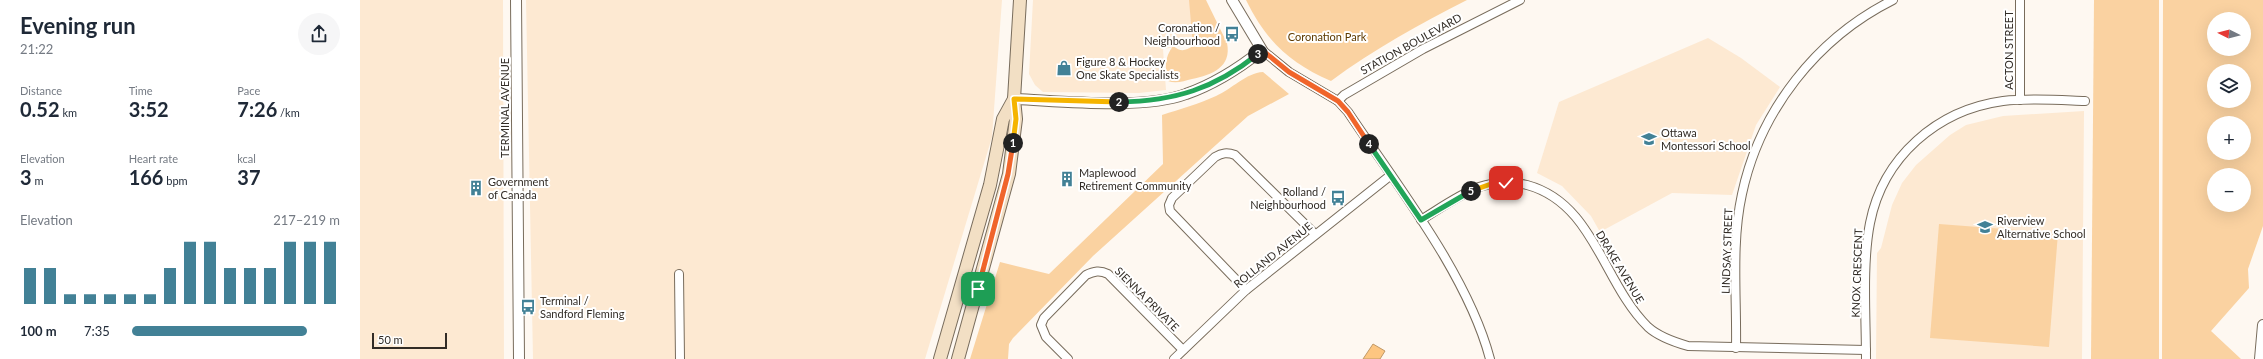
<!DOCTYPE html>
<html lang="en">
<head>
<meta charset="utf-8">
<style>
  body { margin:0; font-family:Lato,sans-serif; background:#f6f6f7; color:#1f2937; height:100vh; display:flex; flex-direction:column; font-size:15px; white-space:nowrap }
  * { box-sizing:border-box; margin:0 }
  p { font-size:13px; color:#747a83 }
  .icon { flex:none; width:22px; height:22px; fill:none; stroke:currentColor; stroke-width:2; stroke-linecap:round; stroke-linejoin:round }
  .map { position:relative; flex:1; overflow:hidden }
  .panel { display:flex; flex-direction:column; background:#fff; width:360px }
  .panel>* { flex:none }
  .needle { width:26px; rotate:276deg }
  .tools { position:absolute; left:1847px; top:12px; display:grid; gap:8px }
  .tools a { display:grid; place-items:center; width:44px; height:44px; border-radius:50%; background:#fff; box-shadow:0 4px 16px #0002; font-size:20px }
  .scale { position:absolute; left:12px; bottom:10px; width:75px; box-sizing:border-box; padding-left:4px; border:2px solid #322c26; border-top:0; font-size:11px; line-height:14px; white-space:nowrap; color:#322c26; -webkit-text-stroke:3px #fff; paint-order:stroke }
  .pin { position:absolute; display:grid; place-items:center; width:34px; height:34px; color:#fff; margin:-17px; border-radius:8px; box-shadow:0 2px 6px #0006 }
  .km { position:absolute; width:20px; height:20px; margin:-10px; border-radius:50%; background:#222; color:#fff; font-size:11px; line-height:20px; text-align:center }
  .round { display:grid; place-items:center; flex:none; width:42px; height:42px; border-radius:21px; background:#f6f6f7 }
  .head { display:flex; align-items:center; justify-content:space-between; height:68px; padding:0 20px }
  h1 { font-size:22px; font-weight:700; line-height:30px }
  .metrics { display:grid; grid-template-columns:repeat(3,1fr); gap:6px; height:68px; padding:4px 20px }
  .metrics div { display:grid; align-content:center }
  .metrics b { font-size:20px; font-weight:700 }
  .metrics small { font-size:11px; font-weight:400 }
  .metrics p { font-size:11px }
  .chart { height:112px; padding:8px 20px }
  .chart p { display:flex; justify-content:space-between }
  .chart svg { width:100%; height:72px; margin-top:4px; stroke:#428196; stroke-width:6 }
  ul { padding:0 20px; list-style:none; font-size:13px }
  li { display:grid; grid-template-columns:64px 48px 1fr; align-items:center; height:30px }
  li i { height:10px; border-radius:5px; background:#428196 }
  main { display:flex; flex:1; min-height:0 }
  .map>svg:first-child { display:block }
</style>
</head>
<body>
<main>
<section class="panel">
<div class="head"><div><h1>Evening run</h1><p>21:22</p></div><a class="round"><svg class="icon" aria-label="share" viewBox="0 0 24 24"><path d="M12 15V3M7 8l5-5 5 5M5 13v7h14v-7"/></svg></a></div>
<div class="metrics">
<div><p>Distance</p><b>0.52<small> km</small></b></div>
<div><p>Time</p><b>3:52</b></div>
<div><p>Pace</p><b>7:26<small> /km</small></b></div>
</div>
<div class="metrics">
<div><p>Elevation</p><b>3<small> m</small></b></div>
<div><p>Heart rate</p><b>166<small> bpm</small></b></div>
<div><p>kcal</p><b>37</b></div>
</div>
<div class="chart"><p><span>Elevation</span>217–219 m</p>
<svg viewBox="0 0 160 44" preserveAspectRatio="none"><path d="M5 44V22M15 44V22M25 44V38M35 44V38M45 44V38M55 44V38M65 44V38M75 44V22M85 44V6M95 44V6M105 44V22M115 44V22M125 44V22M135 44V6M145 44V6M155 44V6"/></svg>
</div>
<ul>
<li><b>100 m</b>7:35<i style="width:84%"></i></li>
</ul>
</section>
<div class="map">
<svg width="1903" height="359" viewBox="0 0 1903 359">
  <rect width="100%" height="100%" fill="#fef8f1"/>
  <g fill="#fde9d2">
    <polygon points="0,0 143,0 144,359 0,359"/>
    <polygon points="166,0 642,0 632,137 565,359 173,359"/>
    <polygon points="673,0 830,0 834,44 803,49 806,90 779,93 683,92 675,85 669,74"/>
    <polygon points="1348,38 1381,58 1420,87 1396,125 1372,195 1312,193 1240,232 1231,216 1202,186 1177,173 1199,102"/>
    <polygon points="1724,111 1722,359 1516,359 1517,253 1521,248 1532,205 1542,183 1556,165 1590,135 1606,125 1643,116"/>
  </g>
  <g fill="#fad2a1" fill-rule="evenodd">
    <path d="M 829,0 L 846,0 L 867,43 C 872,67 852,75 832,79 C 824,81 816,84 808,81 C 805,68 804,58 813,46 C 821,52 825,51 833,46 Z"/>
    <path d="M 886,0 L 1107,0 C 1060,24 1014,49 971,81 C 930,63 906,41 886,0 Z"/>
    <polygon points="1734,0 1799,0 1799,359 1731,359"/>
    <path d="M 1803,0 L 1903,0 L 1903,226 L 1888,269 L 1889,288 L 1851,331 L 1881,359 L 1802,359 ZM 1854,19 L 1884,19 L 1884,49 L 1854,49 ZM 1854,71 L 1884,71 L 1884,101 L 1854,101 ZM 1854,123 L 1884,123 L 1884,153 L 1854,153 ZM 1854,175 L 1884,175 L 1884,205 L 1854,205 Z"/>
    <path d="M 903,72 L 929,94 L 888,116 L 733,256 L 653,338 L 649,344 L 648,359 L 610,359 L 640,262 L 689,274 L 803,164 L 802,115 C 820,109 839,104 856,96 C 872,89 886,73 903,72 Z"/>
    <polygon points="1579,224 1698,233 1689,347 1570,338"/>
  </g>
  <polygon fill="#fdc681" stroke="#c09866" points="1013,344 1025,351 1020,359 1003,359"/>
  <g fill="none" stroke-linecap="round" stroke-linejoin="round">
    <g stroke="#786c5c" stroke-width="10">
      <g id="minor">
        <polyline points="1660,0 1660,100"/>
        <path d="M 902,50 L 929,72 L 978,101 L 988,112 C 1036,184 1108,275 1130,359"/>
        <polyline points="978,101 984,95 1063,49 1160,0"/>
        <path d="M 1061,220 C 1079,209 1098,195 1119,187 C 1134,182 1151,181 1167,185 C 1234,203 1243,283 1288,327 C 1299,337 1314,342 1328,346 L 1506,350"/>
        <polyline points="319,274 320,359"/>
        <path d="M 886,290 L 810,211 L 809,205 L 812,198 L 855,157 C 862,153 867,152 875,155 L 955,234"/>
        <path d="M 1376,348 C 1377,297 1371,244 1382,194 C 1400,110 1457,38 1533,0"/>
        <path d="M 708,359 L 686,337 L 681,325 L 684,318 L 726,275 C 734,271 740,270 748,274 L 823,350"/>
        <polyline points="814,359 886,290 1031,175"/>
        <path d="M 1506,359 C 1506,317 1502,264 1510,223 C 1523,157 1577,110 1643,101 C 1670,98 1698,100 1725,101"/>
      </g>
    </g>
    <g stroke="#786c5c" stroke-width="12">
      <g id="tertiary">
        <polyline points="156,0 159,359"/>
        <path d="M 654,99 C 701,101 783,110 826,94 C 855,84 878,69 902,50 L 872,0"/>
        <polyline points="1900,359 1903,325"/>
      </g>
    </g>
    <g stroke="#786c5c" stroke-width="14">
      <g id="secondary">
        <polyline points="580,359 630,185 643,119 654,99"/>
        <polyline points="598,359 649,174 656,119 654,99 660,0"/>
      </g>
    </g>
    <use href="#minor" stroke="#fff" stroke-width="8"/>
    <use href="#tertiary" stroke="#fff" stroke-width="10"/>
    <use href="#secondary" stroke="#f2dfc4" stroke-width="12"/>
  </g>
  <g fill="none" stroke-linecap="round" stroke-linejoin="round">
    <g stroke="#fff" stroke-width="8">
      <polyline id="split-1" points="618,289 648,174 653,143"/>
    </g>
    <g stroke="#fff" stroke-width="8">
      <polyline id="split-2" points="653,143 656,119 654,99 759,102"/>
    </g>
    <g stroke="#fff" stroke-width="8">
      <path id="split-3" d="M 759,102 C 815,101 854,89 898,54"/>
    </g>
    <g stroke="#fff" stroke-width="8">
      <polyline id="split-4" points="898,54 902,50 929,72 978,101 988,112 1009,144"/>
    </g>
    <g stroke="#fff" stroke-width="8">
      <polyline id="split-5" points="1009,144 1061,220 1111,191"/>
    </g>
    <g stroke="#fff" stroke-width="8">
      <polyline id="split-6" points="1111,191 1131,184 1146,183"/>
    </g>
    <use href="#split-1" stroke="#f0652b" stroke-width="5"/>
    <use href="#split-2" stroke="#f5b400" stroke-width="5"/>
    <use href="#split-3" stroke="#22a559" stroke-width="5"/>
    <use href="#split-4" stroke="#f0652b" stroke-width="5"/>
    <use href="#split-5" stroke="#22a559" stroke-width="5"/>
    <use href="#split-6" stroke="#f5b400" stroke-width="5"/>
  </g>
  <defs>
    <g id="bus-bare" transform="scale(1.2)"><path d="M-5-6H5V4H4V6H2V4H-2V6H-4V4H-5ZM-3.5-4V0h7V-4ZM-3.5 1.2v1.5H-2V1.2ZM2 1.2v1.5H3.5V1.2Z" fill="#428196" stroke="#fff" stroke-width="2.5" paint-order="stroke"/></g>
    <g id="shop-bare" transform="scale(1.2)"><path d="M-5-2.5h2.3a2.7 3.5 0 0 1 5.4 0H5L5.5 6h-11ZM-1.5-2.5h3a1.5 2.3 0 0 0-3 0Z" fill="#428196" stroke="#fff" stroke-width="2.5" paint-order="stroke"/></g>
    <g id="school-bare" transform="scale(1.2)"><path d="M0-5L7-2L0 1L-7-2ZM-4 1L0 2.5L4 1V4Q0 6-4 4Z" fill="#428196" stroke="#fff" stroke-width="2.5" paint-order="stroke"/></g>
    <g id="building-bare" transform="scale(1.2)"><path d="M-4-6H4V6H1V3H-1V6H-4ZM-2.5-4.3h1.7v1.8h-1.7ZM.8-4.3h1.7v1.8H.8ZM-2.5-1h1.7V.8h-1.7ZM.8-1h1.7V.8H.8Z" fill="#428196" stroke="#fff" stroke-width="2.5" paint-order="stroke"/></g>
  </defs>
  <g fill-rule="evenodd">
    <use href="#bus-bare" x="872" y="34"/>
    <use href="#shop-bare" x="704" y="68"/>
    <use href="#school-bare" x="1289" y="139"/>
    <use href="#building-bare" x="707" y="179"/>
    <use href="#building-bare" x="116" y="188"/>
    <use href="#bus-bare" x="978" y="198"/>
    <use href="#school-bare" x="1625" y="227"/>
    <use href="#bus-bare" x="168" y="307"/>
  </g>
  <g text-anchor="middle" stroke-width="4" stroke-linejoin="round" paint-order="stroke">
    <g font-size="11" fill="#322c26" stroke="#fff" text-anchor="start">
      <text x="860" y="32" text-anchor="end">Coronation /<tspan x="860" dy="13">Neighbourhood</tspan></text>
      <text x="716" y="66">Figure 8 &amp; Hockey<tspan x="716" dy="13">One Skate Specialists</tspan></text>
      <text x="1301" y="137">Ottawa<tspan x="1301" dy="13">Montessori School</tspan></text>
      <text x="719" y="177">Maplewood<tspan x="719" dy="13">Retirement Community</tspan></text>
      <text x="128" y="186">Government<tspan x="128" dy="13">of Canada</tspan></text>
      <text x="966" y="196" text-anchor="end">Rolland /<tspan x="966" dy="13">Neighbourhood</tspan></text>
      <text x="1637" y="225">Riverview<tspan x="1637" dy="13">Alternative School</tspan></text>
      <text x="180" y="305">Terminal /<tspan x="180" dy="13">Sandford Fleming</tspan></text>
    </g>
    <g font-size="11" fill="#5d3a00" stroke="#fff">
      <text x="967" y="41">Coronation Park</text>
    </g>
    <g font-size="11" fill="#322c26" stroke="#fff">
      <text transform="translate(1051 44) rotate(-29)" y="4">STATION BOULEVARD</text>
      <text transform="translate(1649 50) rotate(-90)" y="4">ACTON STREET</text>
      <text transform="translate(145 108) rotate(-90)" y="4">TERMINAL AVENUE</text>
      <text transform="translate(1367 251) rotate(-88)" y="4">LINDSAY STREET</text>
      <text transform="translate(913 255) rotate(-39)" y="4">ROLLAND AVENUE</text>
      <text transform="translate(1260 267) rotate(59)" y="4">DRAKE AVENUE</text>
      <text transform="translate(1497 273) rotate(-88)" y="4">KNOX CRESCENT</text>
      <text transform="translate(787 299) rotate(45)" y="4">SIENNA PRIVATE</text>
    </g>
  </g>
</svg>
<div class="tools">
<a><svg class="needle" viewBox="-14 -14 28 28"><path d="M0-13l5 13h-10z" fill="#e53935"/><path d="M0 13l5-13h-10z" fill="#747a83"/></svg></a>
<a><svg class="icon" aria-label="layers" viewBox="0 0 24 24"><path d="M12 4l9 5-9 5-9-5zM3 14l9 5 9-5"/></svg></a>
<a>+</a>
<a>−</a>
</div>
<div class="scale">50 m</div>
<div class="pin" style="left:618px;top:289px;background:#1e9e55"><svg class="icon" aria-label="arrive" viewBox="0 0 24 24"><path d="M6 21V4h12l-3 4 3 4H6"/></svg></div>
<div class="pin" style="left:1146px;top:183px;background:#d93025"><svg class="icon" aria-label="check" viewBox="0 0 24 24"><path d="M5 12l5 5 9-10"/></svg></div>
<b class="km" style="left:653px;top:143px">1</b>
<b class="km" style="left:759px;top:102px">2</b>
<b class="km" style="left:898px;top:54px">3</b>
<b class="km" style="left:1009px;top:144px">4</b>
<b class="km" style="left:1111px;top:191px">5</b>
</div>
</main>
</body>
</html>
